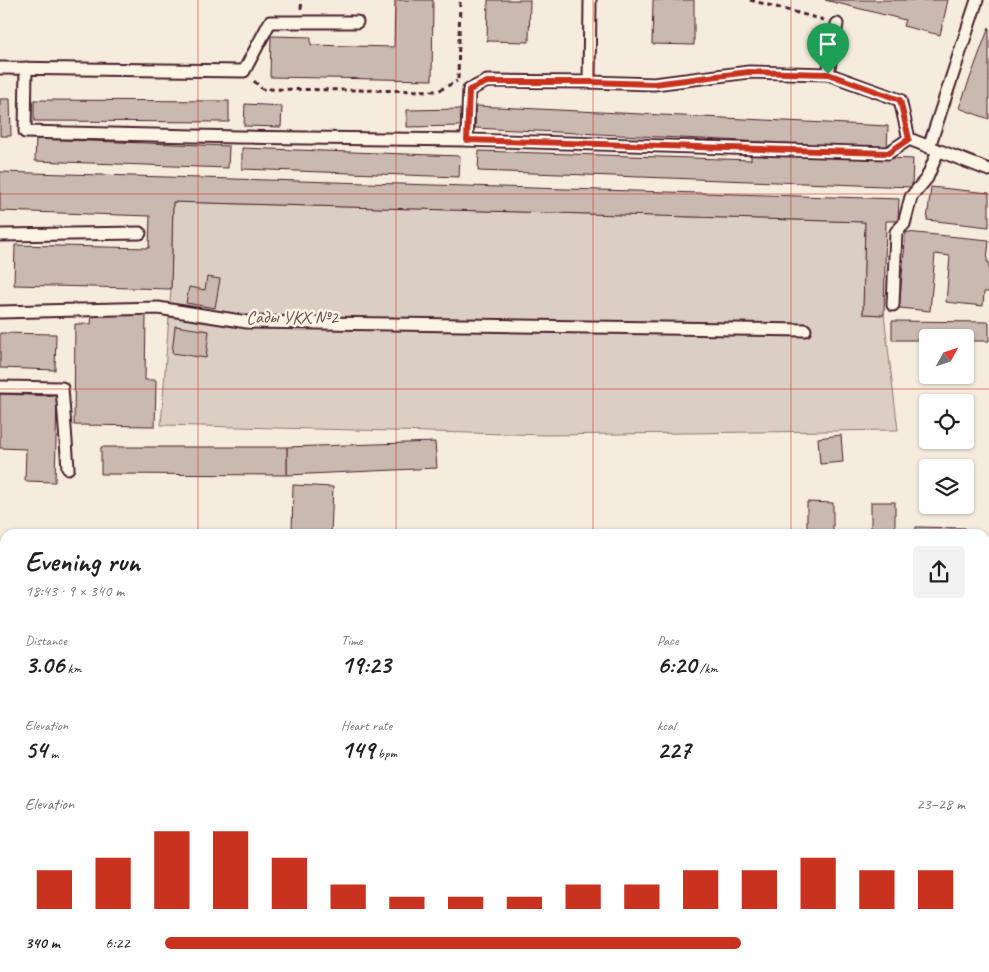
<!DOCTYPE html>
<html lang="en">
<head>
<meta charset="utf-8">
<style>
  body { margin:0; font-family:Caveat,sans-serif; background:#f2f2f2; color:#202124; height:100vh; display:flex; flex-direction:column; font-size:19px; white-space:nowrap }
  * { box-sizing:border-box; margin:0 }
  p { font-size:16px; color:#757577 }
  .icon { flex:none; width:28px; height:28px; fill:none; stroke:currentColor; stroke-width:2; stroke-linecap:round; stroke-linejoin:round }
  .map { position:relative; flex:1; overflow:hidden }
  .details { position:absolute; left:0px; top:529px; width:990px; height:444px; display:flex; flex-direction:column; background:#fff; border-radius:15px 15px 0 0; box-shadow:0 1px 4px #0004 }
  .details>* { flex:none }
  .needle { width:32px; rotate:50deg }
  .fabs { position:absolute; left:919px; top:329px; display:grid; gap:10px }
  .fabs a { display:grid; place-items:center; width:55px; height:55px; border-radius:5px; background:#fff; box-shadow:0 1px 4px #0004; font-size:25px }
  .pin { position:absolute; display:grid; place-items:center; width:42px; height:42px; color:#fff; margin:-51px -21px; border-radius:50% 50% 50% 0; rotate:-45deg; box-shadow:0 0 5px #0007 }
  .pin .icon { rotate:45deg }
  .round { display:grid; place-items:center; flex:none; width:52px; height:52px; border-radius:5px; background:#f2f2f2 }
  .head { display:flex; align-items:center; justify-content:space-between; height:85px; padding:0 25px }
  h1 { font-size:28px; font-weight:600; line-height:38px }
  .figures { display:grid; grid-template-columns:repeat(3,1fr); gap:8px; height:85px; padding:5px 25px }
  .figures div { display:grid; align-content:center }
  .figures b { font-size:25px; font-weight:600 }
  .figures small { font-size:14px; font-weight:400 }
  .figures p { font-size:14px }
  .chart { height:140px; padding:10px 25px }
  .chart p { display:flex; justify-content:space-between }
  .chart svg { width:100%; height:90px; margin-top:5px; stroke:#c8321e; stroke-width:6 }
  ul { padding:0 25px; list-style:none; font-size:16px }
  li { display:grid; grid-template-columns:80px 60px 1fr; align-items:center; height:38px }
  li i { height:12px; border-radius:6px; background:#c8321e }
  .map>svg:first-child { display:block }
</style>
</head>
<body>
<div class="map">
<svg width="989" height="972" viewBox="0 0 989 972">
  <rect width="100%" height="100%" fill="#f5ecde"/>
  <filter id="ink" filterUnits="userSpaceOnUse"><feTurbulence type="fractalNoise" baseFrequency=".02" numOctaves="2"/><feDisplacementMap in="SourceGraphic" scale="10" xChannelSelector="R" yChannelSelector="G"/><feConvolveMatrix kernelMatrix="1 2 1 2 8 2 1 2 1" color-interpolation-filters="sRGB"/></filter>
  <g filter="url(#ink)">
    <g fill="#dbcec4" stroke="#927678">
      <polygon points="173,202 865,222 863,314 884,315 898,430 547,435 161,425 171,289"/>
      <polygon points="989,585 989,673 985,668 985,587"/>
      <polygon points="989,679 989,746 985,747 985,681"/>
      <rect x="0" y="718" width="5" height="63"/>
    </g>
    <polygon fill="#b8a39e" stroke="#8c6e70" points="985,786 989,787 989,972 0,972 0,793 5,794 5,968 985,968"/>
    <g fill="#cab9b1" stroke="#4a1f2b">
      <polygon points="395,0 433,0 432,80 270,77 271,36 311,37 311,45 394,47"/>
      <polygon points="488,0 530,0 529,42 487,41"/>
      <polygon points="653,0 694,0 694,45 652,44"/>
      <polygon points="825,0 948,0 940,35 903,26 905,20"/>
      <polygon points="989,27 989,119 959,108"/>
      <polygon points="0,99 10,99 11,136 0,136"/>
      <polygon points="34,100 229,101 229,122 34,121"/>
      <polygon points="245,104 282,106 281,127 244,126"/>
      <polygon points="476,106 888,126 887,148 475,128"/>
      <polygon points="460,109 461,126 407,127 407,110"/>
      <polygon points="36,139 229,146 228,168 35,161"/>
      <polygon points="242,148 460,156 459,177 242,169"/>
      <polygon points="479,151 751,160 751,153 913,159 912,187 478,171"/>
      <polygon points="0,172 899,199 898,221 886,221 884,315 863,314 865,222 173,202 171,289 14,285 15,245 149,248 150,216 0,211"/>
      <polygon points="931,187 989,193 989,227 927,220"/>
      <polygon points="906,232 989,240 987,262 989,262 989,292 984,292 983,306 946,302 950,256 935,254 930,311 899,308"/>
      <polygon points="207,277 220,279 215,308 186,303 189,287 205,290"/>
      <polygon points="92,314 146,315 145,380 156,380 155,426 74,425 75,324 91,324"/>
      <polygon points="892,321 989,322 989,341 965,341 965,338 928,338 928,340 892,340"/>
      <polygon points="175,326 209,331 206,358 172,353"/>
      <polygon points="0,333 56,334 55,370 0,368"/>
      <polygon points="0,394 57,396 55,482 25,481 26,449 0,448"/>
      <polygon points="841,435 843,462 820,464 818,438"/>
      <polygon points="435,442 437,468 287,475 287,447"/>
      <polygon points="101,447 287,447 287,475 101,474"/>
      <polygon points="293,485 333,487 331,534 292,534"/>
      <polygon points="807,502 833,503 833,534 807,534"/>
      <rect x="871" y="502" width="24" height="32"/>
      <polygon points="916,527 965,528 965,534 916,534"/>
      <rect x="0" y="588" width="5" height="36"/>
    </g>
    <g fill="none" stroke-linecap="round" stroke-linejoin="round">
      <g stroke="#4a1f2b" stroke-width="15">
        <g id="service">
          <polyline points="837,24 828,74 900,100 909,139 989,170"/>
          <polyline points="0,68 244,71 270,22 357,22"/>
          <polyline points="26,68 25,132 238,137 467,140 469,90 487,81 589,82 654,84 749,72 828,74"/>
          <polyline points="589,82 590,0"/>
          <polyline points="467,140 888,153 909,139"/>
          <polyline points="929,147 977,0"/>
          <polyline points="0,235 140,233"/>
          <polyline points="893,305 896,232 904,224 911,197 927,178 938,151"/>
          <polyline points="0,312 158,308 247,322 805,330"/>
          <polyline points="0,387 62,388 68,468"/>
        </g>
      </g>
      <g stroke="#4a1f2b" stroke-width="25">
        <g id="minor">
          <polyline points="985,573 989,571"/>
          <polyline points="0,663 5,663"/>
        </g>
      </g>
      <g stroke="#4a1f2b" stroke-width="3" stroke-dasharray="5 4" stroke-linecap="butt">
        <polyline points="750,0 824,20"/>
        <polyline points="301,9 302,0"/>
        <polyline points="458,79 460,0"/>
        <polyline points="254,81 262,89 438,91 457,81"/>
        <polyline points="985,675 989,674"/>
        <polyline points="0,709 5,709"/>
      </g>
      <use href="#service" stroke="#fcf5e5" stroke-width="11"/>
      <use href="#minor" stroke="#fcf5e5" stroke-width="21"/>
    </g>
  </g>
  <g fill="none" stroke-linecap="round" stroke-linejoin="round" filter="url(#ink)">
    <g stroke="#fff" stroke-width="10">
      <polygon id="route" points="749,72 828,74 900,100 909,139 888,153 467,140 469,90 487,82 589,82 654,84"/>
    </g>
    <use href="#route" stroke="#c8321e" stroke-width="6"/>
  </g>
  <path fill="none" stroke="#c8321e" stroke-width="1" stroke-opacity="0.55" d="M 198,0 L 198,534M 396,0 L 396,534M 593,0 L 593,534M 791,0 L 791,534M 0,194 L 989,194M 0,389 L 989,389M 0,583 L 5,583M 985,583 L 989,583M 0,778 L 5,778M 985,778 L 989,778M 198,968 L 198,972M 396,968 L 396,972M 593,968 L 593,972M 791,968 L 791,972"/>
  <g text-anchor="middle" stroke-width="5" stroke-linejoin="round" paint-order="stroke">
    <g font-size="18" fill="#6e4b51" stroke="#fcf5e5">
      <text x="292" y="323">Сады УКХ №2</text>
    </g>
  </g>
</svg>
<div class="fabs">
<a><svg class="needle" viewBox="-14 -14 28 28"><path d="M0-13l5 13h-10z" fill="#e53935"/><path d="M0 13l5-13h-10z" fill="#757577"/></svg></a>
<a><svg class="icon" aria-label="locate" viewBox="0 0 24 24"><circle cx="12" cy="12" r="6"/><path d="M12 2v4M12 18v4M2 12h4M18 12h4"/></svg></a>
<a><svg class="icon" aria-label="layers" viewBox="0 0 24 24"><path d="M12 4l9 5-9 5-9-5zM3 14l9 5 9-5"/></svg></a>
</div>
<div class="pin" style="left:828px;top:74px;background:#1e9e55"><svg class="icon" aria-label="arrive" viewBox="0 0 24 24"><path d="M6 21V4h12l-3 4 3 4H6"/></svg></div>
<section class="details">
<div class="head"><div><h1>Evening run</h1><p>18:43 · 9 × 340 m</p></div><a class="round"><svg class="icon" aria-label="share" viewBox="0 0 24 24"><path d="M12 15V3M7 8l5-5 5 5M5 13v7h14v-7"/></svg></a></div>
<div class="figures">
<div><p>Distance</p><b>3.06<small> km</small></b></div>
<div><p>Time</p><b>19:23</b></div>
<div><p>Pace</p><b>6:20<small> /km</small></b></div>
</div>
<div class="figures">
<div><p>Elevation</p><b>54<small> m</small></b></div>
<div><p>Heart rate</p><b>149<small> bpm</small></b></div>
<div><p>kcal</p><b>227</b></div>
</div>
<div class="chart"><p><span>Elevation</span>23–28 m</p>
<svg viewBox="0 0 160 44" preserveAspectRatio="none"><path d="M5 44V25M15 44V19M25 44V6M35 44V6M45 44V19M55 44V32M65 44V38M75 44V38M85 44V38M95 44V32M105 44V32M115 44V25M125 44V25M135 44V19M145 44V25M155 44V25"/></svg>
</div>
<ul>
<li><b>340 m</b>6:22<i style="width:72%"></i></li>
</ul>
</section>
</div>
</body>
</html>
